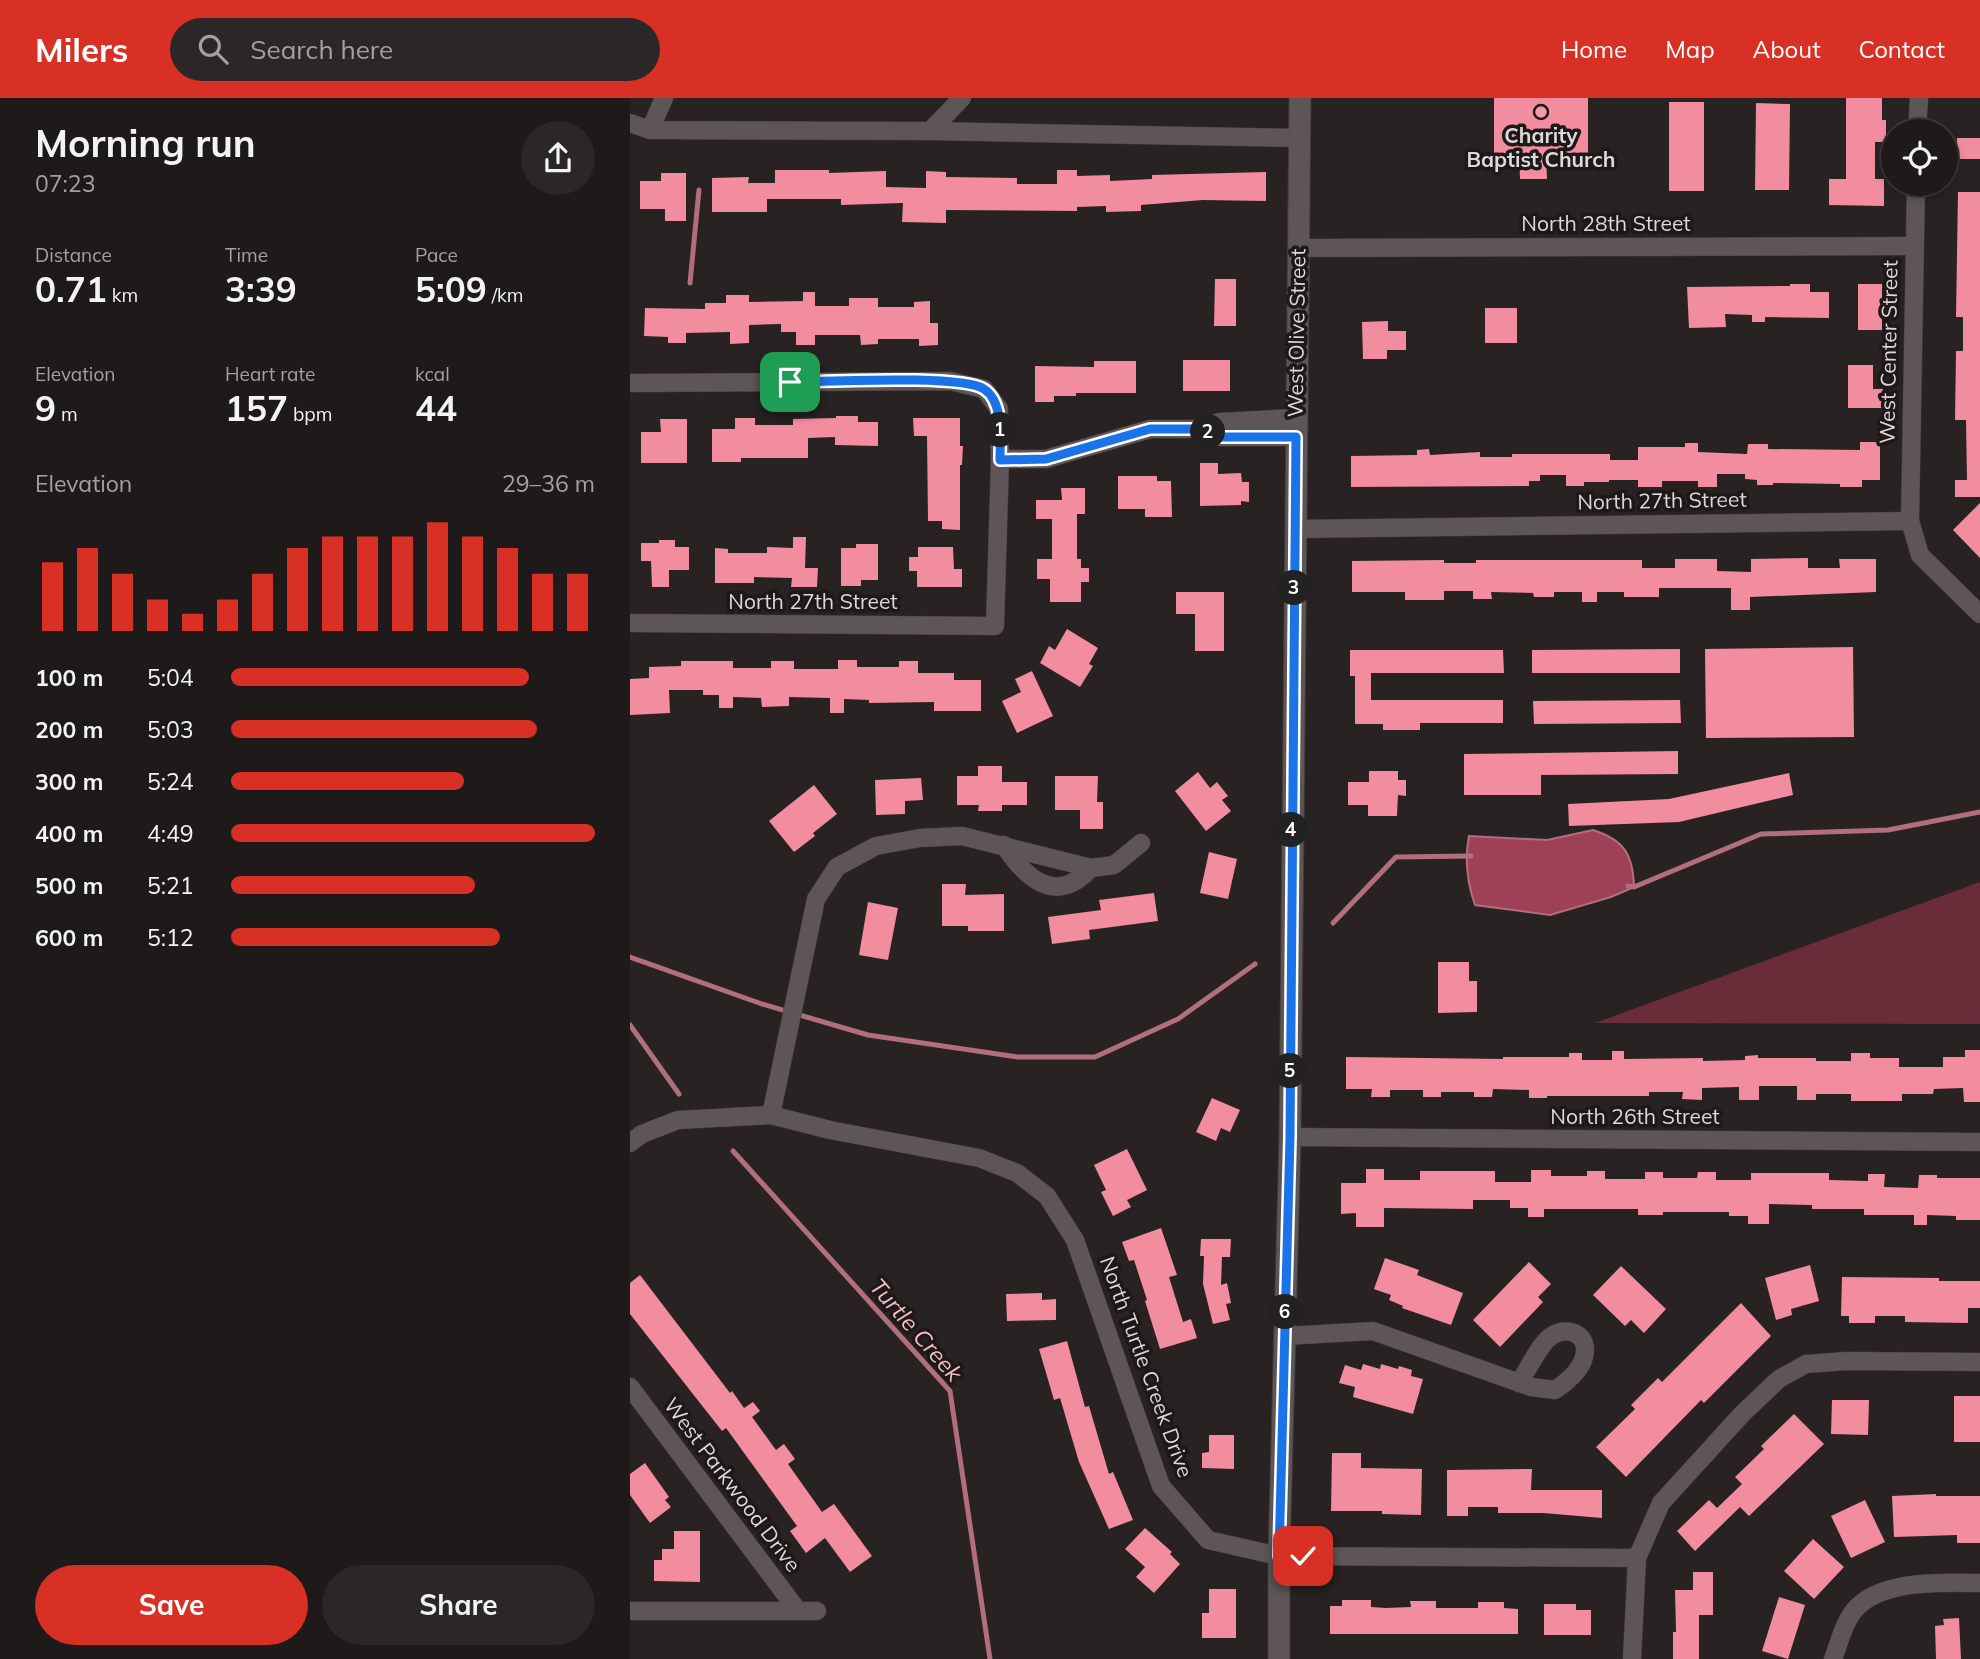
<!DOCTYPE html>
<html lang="en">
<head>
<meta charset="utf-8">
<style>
  body { margin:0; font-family:Mulish,sans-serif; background:#2b2727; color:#f1f3f6; height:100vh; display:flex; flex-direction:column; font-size:26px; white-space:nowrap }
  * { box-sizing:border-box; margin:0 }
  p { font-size:23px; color:#a1a1a2 }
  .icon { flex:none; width:38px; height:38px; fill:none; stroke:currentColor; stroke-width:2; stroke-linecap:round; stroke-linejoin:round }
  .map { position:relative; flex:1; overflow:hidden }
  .panel { display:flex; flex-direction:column; background:#1e1a1a; width:630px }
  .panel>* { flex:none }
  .tools { position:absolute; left:1251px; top:21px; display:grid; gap:14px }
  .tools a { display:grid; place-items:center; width:77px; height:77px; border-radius:50%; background:#1e1a1a; box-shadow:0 4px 10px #0003,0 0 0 2px #3c3839; font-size:35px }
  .pin { position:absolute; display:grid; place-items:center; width:60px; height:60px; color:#fff; margin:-30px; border-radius:14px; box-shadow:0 4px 10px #0006 }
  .km { position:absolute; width:35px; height:35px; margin:-18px; border-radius:50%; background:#222; color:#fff; font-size:19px; line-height:35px; text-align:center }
  .round { display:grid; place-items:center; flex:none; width:74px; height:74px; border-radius:37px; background:#2b2727 }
  .overview { display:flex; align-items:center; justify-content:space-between; height:119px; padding:0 35px }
  h1 { font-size:38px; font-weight:700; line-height:52px }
  .stats { display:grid; grid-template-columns:repeat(3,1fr); gap:10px; height:119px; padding:7px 35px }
  .stats div { display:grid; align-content:center }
  .stats b { font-size:35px; font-weight:700 }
  .stats small { font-size:19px; font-weight:400 }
  .stats p { font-size:19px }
  .chart { height:196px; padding:14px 35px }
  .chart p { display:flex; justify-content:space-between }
  .chart svg { width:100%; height:126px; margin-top:7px; stroke:#d93025; stroke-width:6 }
  .action { display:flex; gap:14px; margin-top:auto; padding:14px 35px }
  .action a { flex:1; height:80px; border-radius:42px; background:#d93025; color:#fff; font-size:28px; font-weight:700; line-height:80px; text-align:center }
  .action a+a { background:#2b2727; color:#f1f3f6 }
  ul { padding:0 35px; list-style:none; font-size:23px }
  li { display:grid; grid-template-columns:112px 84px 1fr; align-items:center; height:52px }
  li i { height:18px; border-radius:9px; background:#d93025 }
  header { display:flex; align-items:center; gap:42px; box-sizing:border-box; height:98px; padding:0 35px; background:#d93025; color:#fff }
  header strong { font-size:33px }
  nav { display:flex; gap:38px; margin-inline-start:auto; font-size:24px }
  .search { width:490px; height:63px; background:#2b2727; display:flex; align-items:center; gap:18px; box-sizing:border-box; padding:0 24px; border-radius:38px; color:#a1a1a2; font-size:26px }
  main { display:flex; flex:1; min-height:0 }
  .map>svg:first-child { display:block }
</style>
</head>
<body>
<header>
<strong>Milers</strong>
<div class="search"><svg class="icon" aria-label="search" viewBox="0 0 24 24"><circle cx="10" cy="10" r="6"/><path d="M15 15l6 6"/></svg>Search here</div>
<nav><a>Home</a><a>Map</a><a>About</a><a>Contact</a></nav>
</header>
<main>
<section class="panel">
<div class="overview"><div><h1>Morning run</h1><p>07:23</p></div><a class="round"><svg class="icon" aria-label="share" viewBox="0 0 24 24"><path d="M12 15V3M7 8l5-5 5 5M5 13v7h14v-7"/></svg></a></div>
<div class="stats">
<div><p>Distance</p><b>0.71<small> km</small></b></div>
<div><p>Time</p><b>3:39</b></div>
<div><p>Pace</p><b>5:09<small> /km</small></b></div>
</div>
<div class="stats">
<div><p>Elevation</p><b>9<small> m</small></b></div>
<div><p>Heart rate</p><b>157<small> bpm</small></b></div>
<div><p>kcal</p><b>44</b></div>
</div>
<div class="chart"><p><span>Elevation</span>29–36 m</p>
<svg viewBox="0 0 160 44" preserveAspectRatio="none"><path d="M5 44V20M15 44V15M25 44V24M35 44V33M45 44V38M55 44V33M65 44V24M75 44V15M85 44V11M95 44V11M105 44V11M115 44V6M125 44V11M135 44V15M145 44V24M155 44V24"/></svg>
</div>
<ul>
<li><b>100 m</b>5:04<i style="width:82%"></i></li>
<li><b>200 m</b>5:03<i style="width:84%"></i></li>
<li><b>300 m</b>5:24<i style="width:64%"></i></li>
<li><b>400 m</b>4:49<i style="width:100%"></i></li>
<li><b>500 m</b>5:21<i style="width:67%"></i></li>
<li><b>600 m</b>5:12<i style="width:74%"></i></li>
</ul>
<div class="action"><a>Save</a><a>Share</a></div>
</section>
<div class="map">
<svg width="1350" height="1561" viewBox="0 0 1350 1561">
  <rect width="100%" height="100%" fill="#282222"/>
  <polygon fill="#6b2c3a" points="1350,784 1350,926 965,925"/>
  <path fill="#9e4156" stroke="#b16e7d" stroke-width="2" d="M 963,732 C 994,742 1003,756 1004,789 L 981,799 L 920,817 L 845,807 C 837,784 834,763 839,738 L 917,742 Z"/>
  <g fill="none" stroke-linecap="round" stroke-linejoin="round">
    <g stroke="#b16e7d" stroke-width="5">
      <polyline points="60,185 69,92"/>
      <polyline points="998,788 1004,789 1131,736 1258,732 1350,714"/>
      <polyline points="703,825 766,759 841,758"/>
      <polyline points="0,859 132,906 238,937 388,959 465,959 548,921 625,866"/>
      <polyline points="0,927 49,996"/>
      <polyline points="103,1053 320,1293 360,1561"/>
    </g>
  </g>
  <g fill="#f28c9f">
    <polygon points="864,0 958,0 958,55 916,55 917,81 890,81 889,55 864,55"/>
    <polygon points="1216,0 1252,0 1252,22 1256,22 1256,44 1245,44 1245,81 1254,81 1254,108 1199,107 1199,81 1216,81"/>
    <rect x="1039" y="4" width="35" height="89"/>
    <polygon points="1126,5 1160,6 1159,92 1125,92"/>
    <rect x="1327" y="40" width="23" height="21"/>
    <polygon points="145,72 199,72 199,75 256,73 256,89 296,90 296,73 316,74 316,79 387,80 387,86 427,86 427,72 447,72 447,78 480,77 480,83 522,81 522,77 636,74 636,103 573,102 511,107 511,113 476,114 476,108 447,109 447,113 316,112 316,125 272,124 273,105 211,107 211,101 137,101 137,114 82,114 82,80 119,79 118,85 145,85"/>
    <polygon points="31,75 56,75 56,123 35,123 35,111 10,111 10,83 31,83"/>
    <polygon points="1328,94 1350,94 1350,399 1325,399 1325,382 1337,382 1336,322 1325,322 1326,253 1333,253 1333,219 1326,219"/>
    <polygon points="585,181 606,181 606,228 584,228"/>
    <polygon points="1160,186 1180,186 1180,194 1199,194 1199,220 1135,219 1135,224 1122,224 1122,217 1095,216 1096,229 1059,230 1057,189 1160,188"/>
    <rect x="1228" y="186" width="24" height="46"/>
    <polygon points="173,194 185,194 185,208 219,208 219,200 248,200 248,209 284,209 284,204 300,203 300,225 308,225 308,247 289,248 289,241 248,241 248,246 231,247 230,237 185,237 185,247 166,247 166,234 151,234 151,226 119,227 119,245 100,246 100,234 56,235 56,245 38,245 38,239 14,238 15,210 75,211 75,205 96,205 96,197 119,197 119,204 173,203"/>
    <rect x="855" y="210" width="32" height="35"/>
    <polygon points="758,223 758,233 776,233 776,252 757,252 757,261 733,261 732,224"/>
    <rect x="553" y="262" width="47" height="31"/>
    <polygon points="464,263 506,263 506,295 446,295 446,298 424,298 424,304 405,304 405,268 464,269"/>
    <polygon points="1218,267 1243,267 1243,291 1253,291 1253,310 1218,310"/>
    <polygon points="206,318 228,318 228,324 248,324 248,348 205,347 205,339 178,340 178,360 111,360 111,364 82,364 82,331 105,331 105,320 125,320 125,327 163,327 163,321 206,320"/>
    <polygon points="283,320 330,320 330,348 333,348 332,367 330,367 330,432 312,431 312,423 298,423 297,338 284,338"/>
    <polygon points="30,321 57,321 57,365 11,365 11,334 31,334"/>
    <polygon points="1230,344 1250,344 1250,382 1232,382 1232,389 1210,389 1210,386 1143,385 1143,387 1127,387 1127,382 1115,381 1115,376 1087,376 1087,389 1068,389 1068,383 1032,383 1032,389 1008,389 1008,382 979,382 979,384 954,384 954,388 936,388 936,377 910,377 910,383 899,383 899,388 721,389 721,358 787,357 787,352 799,351 800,357 850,354 850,359 882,359 882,356 980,356 980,362 1008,362 1008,349 1055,349 1055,345 1068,345 1068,354 1117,356 1118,346 1138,346 1138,351 1230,352"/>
    <polygon points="570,365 588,365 588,376 611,375 612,384 619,384 619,404 611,403 611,407 570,408"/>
    <polygon points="488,378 527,378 527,383 541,383 542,419 515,419 515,411 488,411"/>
    <polygon points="431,390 455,390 455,416 447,416 447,461 451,461 451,470 459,470 459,484 451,484 451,504 420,504 420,481 407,481 407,461 422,461 422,421 406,421 406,402 432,402"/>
    <polygon points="1350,405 1350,460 1323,432"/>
    <polygon points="163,439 176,439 175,470 188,470 187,489 161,489 162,480 124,479 124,485 85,485 85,450 98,451 98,455 137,455 137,449 163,450"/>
    <polygon points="29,442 45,442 45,449 59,449 59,472 39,472 39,489 22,489 21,463 11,463 11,445 29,445"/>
    <polygon points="226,446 248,446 248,482 231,482 231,488 211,488 211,450 226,450"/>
    <polygon points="288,449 323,449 324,471 332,471 332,489 287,489 287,473 279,473 279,459 288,459"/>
    <polygon points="1178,460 1178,470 1210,470 1209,461 1246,461 1246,494 1120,499 1120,512 1101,512 1101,490 1029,490 1029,499 994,499 994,494 967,494 967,504 952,504 952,494 924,494 924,499 904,499 903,495 861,494 862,501 843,501 843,493 814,493 814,502 775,502 775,494 722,494 722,463 814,462 814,465 846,465 846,462 1012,462 1012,470 1045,470 1045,461 1087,461 1087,473 1121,474 1121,461"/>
    <polygon points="546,494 594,494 594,553 565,553 565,516 546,516"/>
    <polygon points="437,531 468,550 459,566 463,568 450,589 410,565 419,548 425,552"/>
    <polygon points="1223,549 1224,639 1076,640 1075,551"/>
    <polygon points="1050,551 1050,575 902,575 902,552"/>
    <polygon points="720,552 873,552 874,575 741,575 741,602 873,602 873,625 790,625 790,632 753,632 753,626 725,626 725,578 720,578"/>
    <polygon points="208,562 227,562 227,569 269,569 269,563 288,563 288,575 324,575 324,582 351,582 351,613 304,613 304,604 239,605 239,602 214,601 214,615 200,615 200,600 159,599 159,608 132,609 131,600 103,599 103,610 89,610 89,597 73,597 73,592 39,592 40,615 0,617 0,581 19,580 19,569 51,568 51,563 103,563 103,570 141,570 141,563 164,563 164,571 208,571"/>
    <polygon points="402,573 423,618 387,635 372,603 391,594 385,581"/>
    <polygon points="1050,602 1051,625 904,626 903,603"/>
    <polygon points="1048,653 1048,676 911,677 911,697 834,697 834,656"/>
    <polygon points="348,668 372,668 372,684 397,684 397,707 372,707 372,713 348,713 349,707 327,707 327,678 348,678"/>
    <polygon points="739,673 768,673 768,682 776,682 776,698 768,697 767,718 738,718 738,707 718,707 718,684 739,684"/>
    <polygon points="568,674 580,690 587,684 598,698 592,702 601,713 576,733 545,693"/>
    <polygon points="1159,675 1163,697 1049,724 939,728 938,706 1039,701"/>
    <polygon points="425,678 468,678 467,704 473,704 473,731 450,731 450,712 425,712"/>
    <polygon points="291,680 293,702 275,703 275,716 246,717 245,682"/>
    <polygon points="184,687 207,716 183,735 185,738 164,754 139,723"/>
    <polygon points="579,754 607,761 598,801 570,795"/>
    <polygon points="312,786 336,786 335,797 374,796 374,833 338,833 338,828 312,828"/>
    <polygon points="524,795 528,823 459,832 460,841 422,846 418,819 471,812 469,802"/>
    <polygon points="238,804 268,810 258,862 229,857"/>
    <polygon points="808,864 839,864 839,883 847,883 847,914 808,915"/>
    <polygon points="1335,952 1350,952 1350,1004 1334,1004 1333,990 1304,991 1303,996 1272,996 1272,1003 1221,1003 1221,996 1186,996 1186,1002 1167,1002 1167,988 1129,988 1129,1002 1109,1002 1109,989 1072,990 1072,1002 1052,1001 1053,994 1019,994 1019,998 917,998 917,1000 899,1000 899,992 863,991 862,999 844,999 844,994 811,994 811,999 793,999 793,992 760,992 760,999 741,999 742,991 716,991 716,959 873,961 873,959 939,959 939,955 952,955 952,962 982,962 982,953 994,953 994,961 1073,960 1073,963 1115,962 1115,958 1128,957 1128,960 1186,960 1186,963 1221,963 1221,955 1240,955 1240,960 1269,960 1269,969 1313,969 1313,959 1335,959"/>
    <polygon points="582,1000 610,1012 600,1034 591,1030 586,1043 566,1034"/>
    <polygon points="497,1051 517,1092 497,1102 501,1109 483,1118 471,1094 476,1092 464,1067"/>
    <polygon points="736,1071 754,1071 754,1082 790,1082 790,1073 865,1073 865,1084 901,1084 901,1072 921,1072 921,1078 957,1078 957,1073 975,1073 975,1081 1015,1081 1015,1074 1033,1074 1033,1080 1067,1080 1068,1074 1086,1074 1086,1082 1121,1082 1121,1075 1199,1075 1199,1082 1238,1083 1238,1076 1255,1076 1254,1089 1288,1090 1289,1077 1307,1077 1307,1080 1350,1080 1350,1122 1326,1122 1326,1118 1297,1117 1297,1127 1284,1127 1284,1117 1234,1117 1234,1111 1182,1111 1182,1107 1139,1106 1139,1126 1118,1126 1118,1118 1099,1118 1099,1114 1033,1114 1033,1117 1008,1117 1008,1111 914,1111 914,1119 898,1119 898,1110 880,1110 880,1102 843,1102 843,1111 754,1110 754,1129 726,1129 726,1115 711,1116 711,1085 736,1085"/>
    <polygon points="531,1130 547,1177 539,1179 553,1224 561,1221 567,1240 530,1251 515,1203 517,1202 504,1162 499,1163 492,1144"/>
    <polygon points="571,1141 601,1141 600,1159 592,1159 591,1187 597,1185 601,1205 596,1206 600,1222 583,1226 573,1186 574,1158 570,1158"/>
    <polygon points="755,1160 789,1172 787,1177 833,1195 821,1227 772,1210 773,1208 759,1202 761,1197 744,1191"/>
    <polygon points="899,1164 921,1186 908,1199 913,1204 870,1249 843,1222"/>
    <polygon points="1180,1167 1189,1203 1161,1211 1162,1217 1146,1222 1135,1180"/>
    <polygon points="991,1168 1036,1211 1014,1235 1001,1222 995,1228 963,1197"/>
    <polygon points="10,1177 100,1295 102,1293 114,1310 123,1304 130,1313 122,1319 146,1352 154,1346 165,1361 158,1366 192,1414 204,1406 242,1458 220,1474 195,1440 176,1455 160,1433 167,1428 96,1330 92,1333 0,1216 0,1185"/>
    <polygon points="1212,1179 1309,1180 1309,1183 1350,1183 1350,1210 1338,1210 1338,1225 1275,1224 1275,1218 1245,1218 1245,1225 1219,1225 1219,1218 1211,1218"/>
    <polygon points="412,1195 412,1202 426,1201 426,1222 377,1223 376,1196"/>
    <polygon points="1111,1205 1141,1238 1074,1305 1071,1302 996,1379 966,1349 1005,1311 1001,1307 1028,1280 1032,1284"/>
    <polygon points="437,1243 455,1309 459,1308 479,1376 483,1374 503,1422 479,1431 449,1364 430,1300 424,1302 409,1251"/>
    <polygon points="733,1266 750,1271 751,1266 768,1271 769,1268 782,1272 781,1278 793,1281 783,1316 723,1299 725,1289 709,1285 715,1267 731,1272"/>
    <rect x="1324" y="1298" width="26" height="46"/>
    <polygon points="1202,1302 1239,1302 1238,1337 1201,1336"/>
    <polygon points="1164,1316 1194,1346 1119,1418 1110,1409 1065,1453 1047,1433 1079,1402 1087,1410 1112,1386 1105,1379 1134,1351 1131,1348"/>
    <polygon points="579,1337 604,1337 604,1371 572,1370 572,1355 579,1354"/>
    <polygon points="702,1355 731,1355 731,1370 792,1371 791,1417 752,1416 752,1413 701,1413"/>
    <polygon points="15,1365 39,1399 35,1402 41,1409 20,1425 0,1397 0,1376"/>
    <polygon points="902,1371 901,1392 972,1392 972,1420 913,1415 868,1415 868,1409 838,1409 838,1418 817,1418 817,1372"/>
    <polygon points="1306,1396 1306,1398 1350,1398 1350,1445 1327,1445 1327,1437 1264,1439 1262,1398"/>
    <polygon points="1235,1402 1255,1444 1221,1460 1201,1418"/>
    <polygon points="515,1430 542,1454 540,1456 550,1466 524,1495 506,1479 515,1469 495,1451"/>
    <polygon points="44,1433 70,1433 70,1484 24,1483 24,1462 32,1462 32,1451 44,1451"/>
    <polygon points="1183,1441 1214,1469 1184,1501 1154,1473"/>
    <polygon points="1063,1474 1083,1474 1083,1517 1069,1517 1069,1561 1043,1561 1043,1534 1046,1534 1045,1492 1063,1492"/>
    <polygon points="579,1491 606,1491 606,1540 572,1540 572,1515 579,1515"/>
    <polygon points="1149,1499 1175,1507 1158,1561 1132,1553"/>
    <polygon points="712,1502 741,1502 741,1509 756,1510 781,1509 780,1503 806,1503 806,1510 848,1510 848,1504 874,1504 874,1510 888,1511 888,1536 700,1536 700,1508 712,1508"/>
    <polygon points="914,1506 946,1506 946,1512 961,1512 961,1537 914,1537"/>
    <polygon points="1329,1520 1331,1561 1306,1561 1305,1528 1314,1527 1313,1521"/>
  </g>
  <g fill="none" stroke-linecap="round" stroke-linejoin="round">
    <g stroke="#423c3d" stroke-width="19">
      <g id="street">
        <polyline points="0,25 20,32 300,33 669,40"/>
        <polyline points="20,32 34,0"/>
        <polyline points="300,33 332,0"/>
        <polyline points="1287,33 1289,0"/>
        <polyline points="1286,86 1280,423 1290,457 1350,516"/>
        <polyline points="668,150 1283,148"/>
        <polyline points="0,285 320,283 354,291 369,311 370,361 365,528 0,525"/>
        <polyline points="573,331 589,339 666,339"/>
        <polyline points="370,361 416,361 520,331 573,331 589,324 667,320"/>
        <polyline points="665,431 1280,423"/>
        <path d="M 374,747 C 396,781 426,808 461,770"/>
        <polyline points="141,1017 186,801 207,769 246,748 290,740 332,738 461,770 484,767 511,745"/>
        <polyline points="660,1039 1350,1044"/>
        <polyline points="0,1045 12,1036 48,1022 141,1017 200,1032 349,1060 387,1075 417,1098 445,1142 531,1388 578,1442 649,1458 1007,1460"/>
        <path d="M 655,1238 L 743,1233 L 901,1289 L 925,1292 C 936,1285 951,1272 954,1259 C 960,1237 938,1226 920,1239 C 910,1246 897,1273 889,1285"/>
        <polyline points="0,1289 168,1513"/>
        <polyline points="0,1513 187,1513"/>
        <polyline points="1002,1561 1007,1460 1031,1405 1113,1315 1149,1281 1176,1266 1217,1263 1350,1264"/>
        <path d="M 1203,1561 C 1208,1548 1212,1532 1219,1520 C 1241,1480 1311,1485 1350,1485"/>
      </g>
    </g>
    <g stroke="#423c3d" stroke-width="23">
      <polyline id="secondary" points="649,1561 649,1458 660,1039 670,0"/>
    </g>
    <use href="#street" stroke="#5d5556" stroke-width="18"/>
    <use href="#secondary" stroke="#5d5556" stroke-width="21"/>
  </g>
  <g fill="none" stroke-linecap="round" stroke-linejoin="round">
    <g stroke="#fff" stroke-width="14">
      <path id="route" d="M 160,284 C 196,284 330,276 354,291 C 374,304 370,340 370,362 L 416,361 L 520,331 L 573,331 L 589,339 L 666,339 L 660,1039 L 649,1458 L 673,1458"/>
    </g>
    <use href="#route" stroke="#1a73e8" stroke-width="9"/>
  </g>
  <circle fill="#f39aa9" stroke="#1e1819" stroke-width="2.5" cx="911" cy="14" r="7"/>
  <g text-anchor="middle" stroke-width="7" stroke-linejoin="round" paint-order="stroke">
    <g font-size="21" font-weight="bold" fill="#ddd8d9" stroke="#1e1819">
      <text x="911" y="45">Charity<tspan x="911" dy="24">Baptist Church</tspan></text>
    </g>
    <g font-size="21" fill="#ddd8d9" stroke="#1e1819">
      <text x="976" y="133">North 28th Street</text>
      <text transform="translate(667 235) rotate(-89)" y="7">West Olive Street</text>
      <text transform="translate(1259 254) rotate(-89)" y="7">West Center Street</text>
      <text transform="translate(1032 403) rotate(-1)" y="7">North 27th Street</text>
      <text x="183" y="511">North 27th Street</text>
      <text x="1005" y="1026">North 26th Street</text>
      <text transform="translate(516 1269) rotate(70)" y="7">North Turtle Creek Drive</text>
      <text transform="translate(102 1387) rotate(53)" y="7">West Parkwood Drive</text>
    </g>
    <g font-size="23" font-style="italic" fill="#f2bdc5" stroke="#1e1819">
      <text transform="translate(286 1232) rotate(49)" y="8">Turtle Creek</text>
    </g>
  </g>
</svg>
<div class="tools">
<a><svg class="icon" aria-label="locate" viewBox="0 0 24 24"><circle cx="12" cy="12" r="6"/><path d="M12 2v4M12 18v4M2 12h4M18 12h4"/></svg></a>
</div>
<div class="pin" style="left:160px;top:284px;background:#1e9e55"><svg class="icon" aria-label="arrive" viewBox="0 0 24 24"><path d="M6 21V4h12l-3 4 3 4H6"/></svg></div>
<div class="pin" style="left:673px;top:1458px;background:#d93025"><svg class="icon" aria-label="check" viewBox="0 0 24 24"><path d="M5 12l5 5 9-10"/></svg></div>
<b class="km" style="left:370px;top:332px">1</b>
<b class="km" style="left:578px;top:334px">2</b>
<b class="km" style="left:664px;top:490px">3</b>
<b class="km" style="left:661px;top:732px">4</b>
<b class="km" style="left:660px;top:973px">5</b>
<b class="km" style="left:655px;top:1214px">6</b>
</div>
</main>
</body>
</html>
